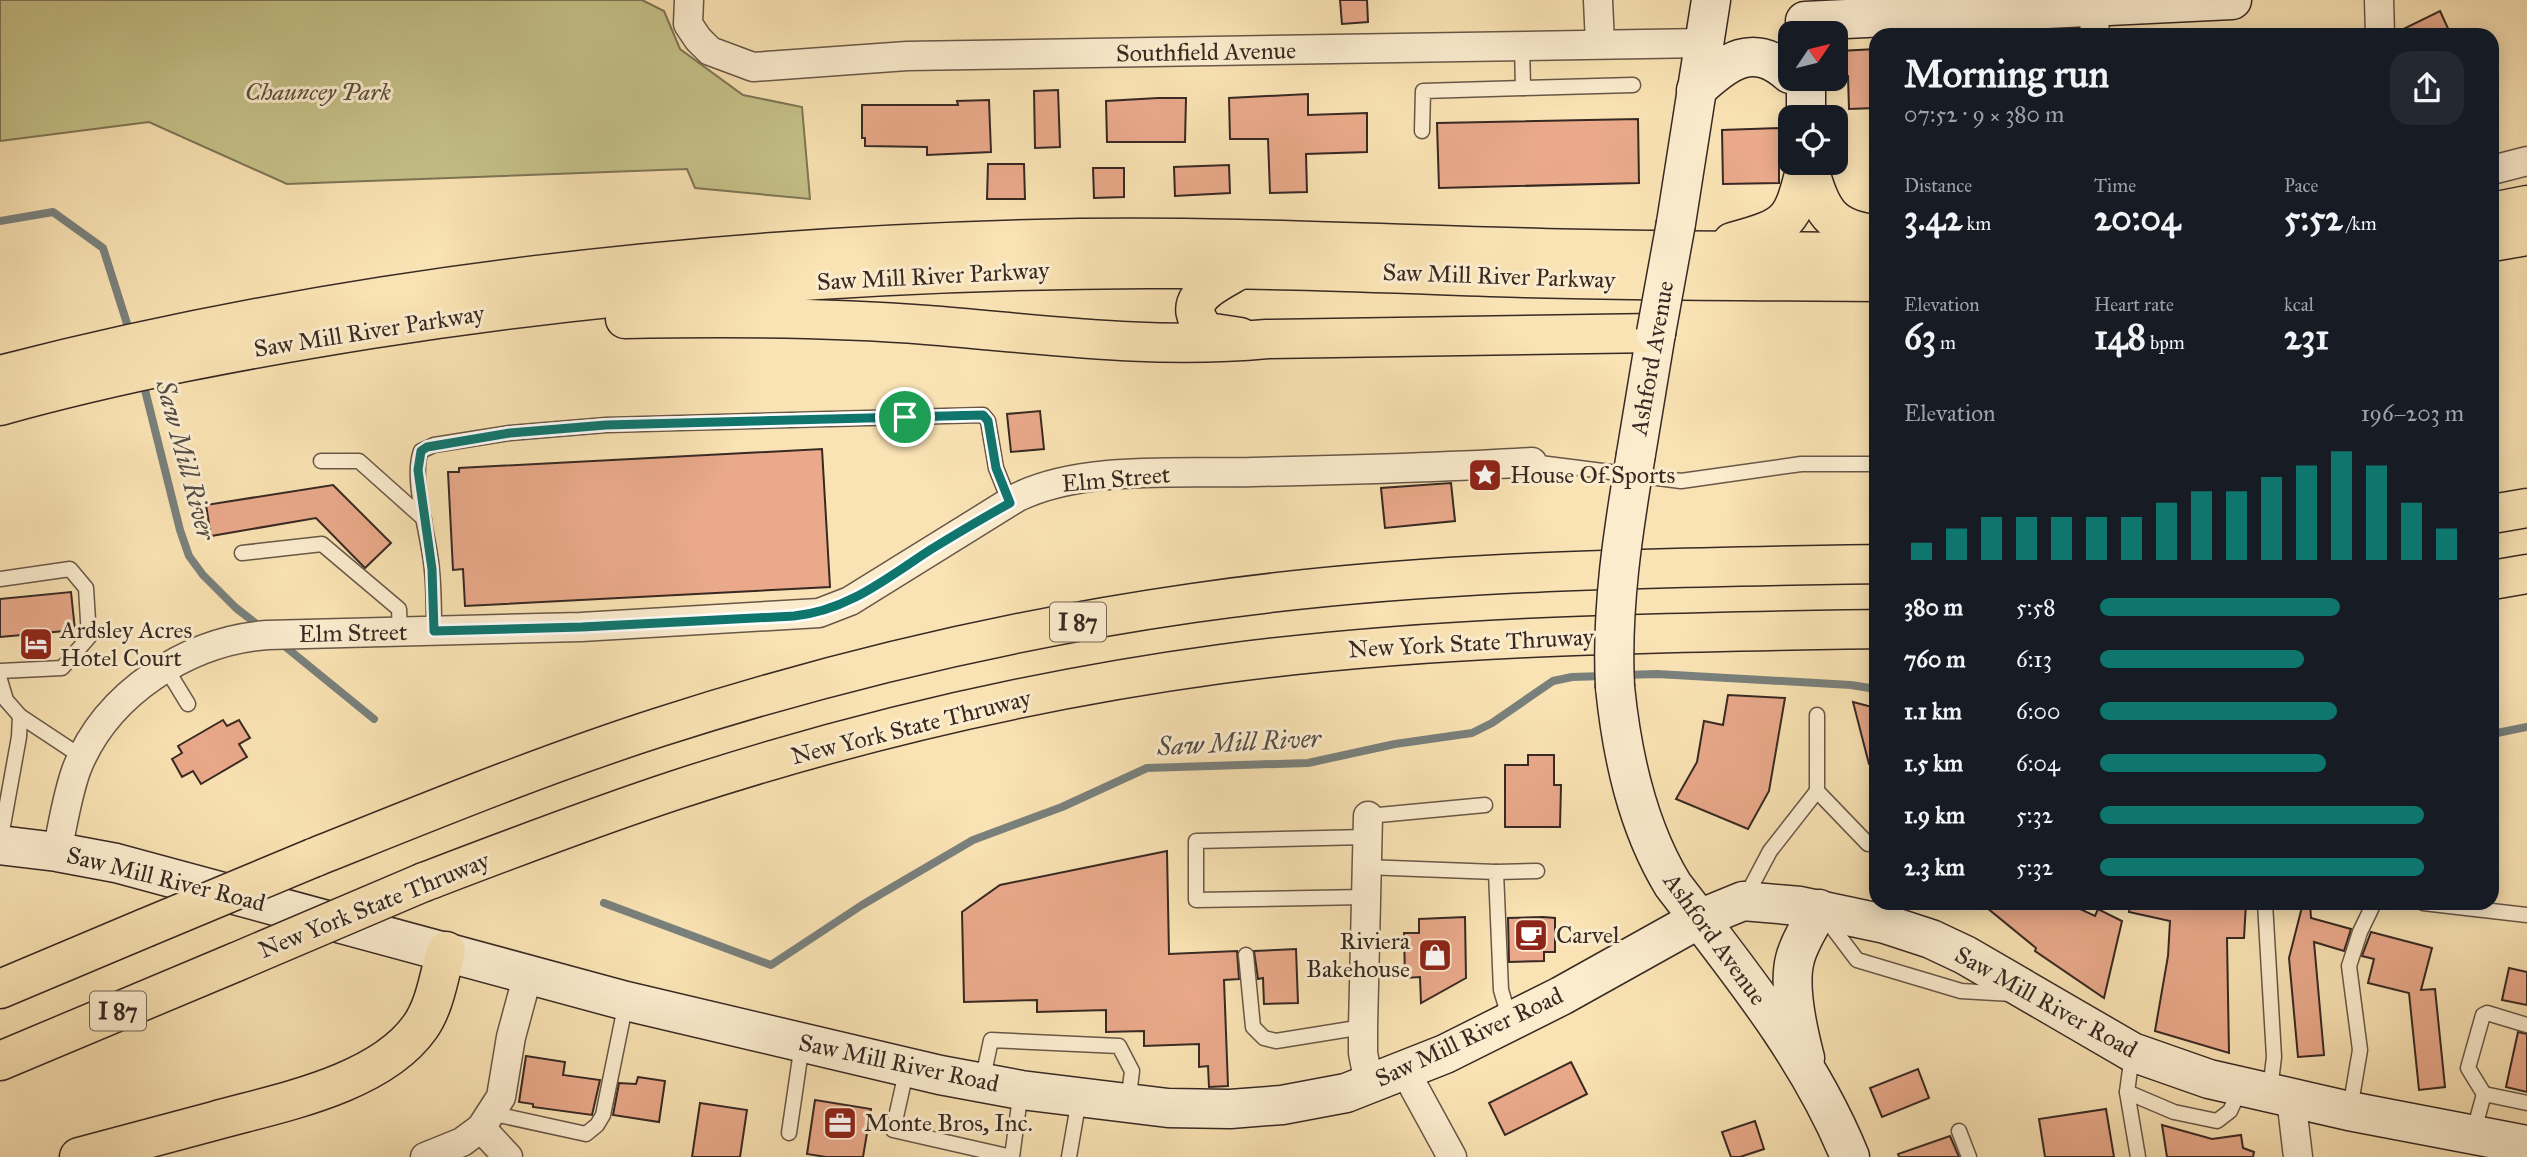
<!DOCTYPE html>
<html lang="en">
<head>
<meta charset="utf-8">
<style>
  body { margin:0; font-family:"IM FELL Great Primer",serif; background:#242831; color:#f1f3f6; height:100vh; display:flex; flex-direction:column; font-size:26px; white-space:nowrap }
  * { box-sizing:border-box; margin:0 }
  p { font-size:23px; color:#9ea1a6 }
  .icon { flex:none; width:38px; height:38px; fill:none; stroke:currentColor; stroke-width:2; stroke-linecap:round; stroke-linejoin:round }
  .map { position:relative; flex:1; overflow:hidden }
  .side { position:absolute; left:1869px; top:28px; width:630px; height:882px; display:flex; flex-direction:column; background:#171b24; border-radius:21px; box-shadow:0 4px 18px #0003 }
  .side>* { flex:none }
  .needle { width:46px; rotate:55deg }
  .tools { position:absolute; left:1778px; top:21px; display:grid; gap:14px }
  .tools a { display:grid; place-items:center; width:70px; height:70px; border-radius:14px; background:#171b24; box-shadow:0 4px 18px #0003; font-size:35px }
  .pin { position:absolute; display:grid; place-items:center; width:60px; height:60px; color:#fff; margin:-30px; border:4px solid #fff; border-radius:50%; box-shadow:0 2px 7px #0007 }
  .round { display:grid; place-items:center; flex:none; width:74px; height:74px; border-radius:21px; background:#242831 }
  .overview { display:flex; align-items:center; justify-content:space-between; height:119px; padding:0 35px }
  h1 { font-size:38px; font-weight:700; line-height:52px }
  .metrics { display:grid; grid-template-columns:repeat(3,1fr); gap:10px; height:119px; padding:7px 35px }
  .metrics div { display:grid; align-content:center }
  .metrics b { font-size:35px; font-weight:700 }
  .metrics small { font-size:19px; font-weight:400 }
  .metrics p { font-size:19px }
  .chart { height:196px; padding:14px 35px }
  .chart p { display:flex; justify-content:space-between }
  .chart svg { width:100%; height:126px; margin-top:7px; stroke:#0f766e; stroke-width:6 }
  ul { padding:0 35px; list-style:none; font-size:23px }
  li { display:grid; grid-template-columns:112px 84px 1fr; align-items:center; height:52px }
  li i { height:18px; border-radius:9px; background:#0f766e }
  .map>svg:first-child { display:block }
</style>
</head>
<body>
<div class="map">
<svg width="2527" height="1157" viewBox="0 0 2527 1157">
  <rect width="100%" height="100%" fill="#f9e2b3"/>
  <filter id="stains"><feTurbulence type="fractalNoise" baseFrequency=".00286" numOctaves="4"/><feColorMatrix values="0 0 0 0 .2 0 0 0 0 .09 0 0 0 0 .02 0 0 0 .5 -.17"/></filter>
  <radialGradient id="worn" r=".72"><stop offset=".6" stop-color="#630" stop-opacity="0"/><stop offset="1" stop-color="#630" stop-opacity=".3"/></radialGradient>
  <polygon fill="#c5c188" stroke="#7e7556" stroke-width="2" points="0,0 642,0 664,11 680,49 743,95 802,107 810,199 695,188 687,169 287,184 149,122 0,141"/>
  <g fill="none" stroke-linecap="round" stroke-linejoin="round">
    <g stroke="#79807c" stroke-width="8">
      <polyline points="0,221 53,212 103,248 130,333"/>
      <polyline points="143,382 180,530 189,556 203,575 236,608 263,629"/>
      <polyline points="282,644 374,719"/>
      <polyline points="1624,675 1657,674 1851,685 1876,689"/>
      <polyline points="2492,734 2527,727"/>
      <polyline points="604,903 771,965 862,905 973,840 1062,807 1147,768 1308,763 1395,744 1472,733 1492,723 1553,681 1572,677 1604,676"/>
    </g>
  </g>
  <g fill="#e9a98a" stroke="#382923" stroke-width="2">
    <polygon points="1340,0 1367,0 1368,22 1342,24"/>
    <polygon points="2440,11 2451,35 2397,35 2397,32"/>
    <polygon points="1876,49 1876,108 1849,109 1848,76 1840,76 1839,51"/>
    <polygon points="1058,90 1060,147 1035,148 1034,91"/>
    <polygon points="1308,94 1308,115 1367,113 1367,152 1306,154 1307,192 1270,193 1268,139 1230,139 1229,98"/>
    <polygon points="1158,98 1186,98 1185,142 1107,142 1106,101"/>
    <polygon points="989,100 991,152 927,155 927,147 865,146 865,138 862,138 862,105 958,105 957,101"/>
    <polygon points="1638,119 1639,183 1439,188 1437,123"/>
    <polygon points="1779,128 1779,183 1723,184 1722,130"/>
    <polygon points="988,164 1024,164 1025,199 987,199"/>
    <polygon points="1229,165 1230,193 1175,196 1174,167"/>
    <polygon points="1093,168 1124,168 1124,197 1094,198"/>
    <polygon points="1040,411 1044,449 1011,452 1007,414"/>
    <polygon points="822,449 830,587 465,606 463,569 453,570 448,472 459,472 459,468"/>
    <polygon points="1451,483 1455,521 1385,528 1381,488"/>
    <polygon points="333,485 391,543 365,568 316,518 211,536 206,505"/>
    <polygon points="71,592 75,630 0,637 0,599"/>
    <polygon points="1728,695 1785,698 1769,791 1748,829 1676,799 1697,762 1704,721 1723,725"/>
    <polygon points="1853,702 1876,708 1876,763 1869,764"/>
    <polygon points="223,720 227,726 239,720 250,738 239,744 247,757 201,784 193,771 182,777 172,759 182,753 178,746"/>
    <polygon points="1528,755 1554,755 1554,785 1561,785 1560,827 1505,827 1505,765 1528,765"/>
    <polygon points="1167,851 1169,954 1237,951 1239,979 1224,980 1228,1086 1209,1087 1208,1066 1199,1067 1199,1044 1144,1046 1144,1031 1106,1032 1106,1010 1037,1012 1037,1000 964,1002 962,912 1000,885"/>
    <polygon points="1981,903 2067,903 2095,916 2098,909 2122,921 2104,998 2035,951 2036,948"/>
    <polygon points="2130,903 2246,903 2244,938 2227,938 2229,1053 2155,1031 2168,956 2170,921 2129,912"/>
    <polygon points="2303,903 2310,903 2311,918 2351,929 2344,951 2314,942 2324,1055 2298,1057 2289,958"/>
    <polygon points="1465,917 1466,978 1421,1003 1420,977 1405,978 1404,933 1419,933 1419,919"/>
    <polygon points="1543,917 1555,918 1555,952 1544,952 1544,961 1509,962 1508,918"/>
    <polygon points="2371,932 2432,948 2421,990 2435,989 2445,1087 2419,1090 2409,993 2368,983 2374,959 2362,956"/>
    <polygon points="1296,949 1298,1003 1264,1004 1263,978 1258,979 1254,951"/>
    <polygon points="2509,968 2527,972 2527,1005 2502,1000"/>
    <polygon points="2518,1032 2527,1034 2527,1092 2506,1087"/>
    <polygon points="526,1056 565,1062 563,1075 600,1080 592,1115 533,1107 533,1104 519,1102"/>
    <polygon points="1571,1062 1587,1094 1505,1135 1489,1103"/>
    <polygon points="1918,1069 1929,1098 1882,1117 1870,1088"/>
    <polygon points="638,1077 665,1081 659,1122 613,1115 619,1083 636,1084"/>
    <polygon points="815,1100 871,1109 863,1157 826,1157 807,1154"/>
    <polygon points="700,1103 747,1110 740,1157 692,1157"/>
    <polygon points="2106,1109 2114,1157 2045,1157 2039,1119"/>
    <polygon points="1755,1121 1764,1149 1740,1157 1731,1157 1722,1132"/>
    <polygon points="2162,1125 2212,1139 2241,1135 2243,1148 2254,1152 2253,1157 2167,1157"/>
    <polygon points="1950,1136 1959,1157 1899,1157 1898,1154"/>
  </g>
  <g fill="none" stroke-linecap="round" stroke-linejoin="round">
    <g stroke="#685747" stroke-width="17">
      <g id="lane">
        <polyline points="1522,45 1523,88 1633,85"/>
        <polyline points="1422,131 1423,91 1523,88"/>
        <polyline points="321,461 359,461 424,519"/>
        <polyline points="1532,462 1681,481 1801,464 1876,464"/>
        <polyline points="242,553 322,544 399,609 400,632"/>
        <polyline points="0,579 70,569 86,588 89,637 62,668 0,671"/>
        <path d="M 434,631 C 434,611 434,591 432,571 C 430,539 410,479 421,451 L 434,445 L 510,433 L 606,425 L 983,415 L 988,421 L 996,468 L 1010,503"/>
        <polyline points="166,668 188,704"/>
        <polyline points="0,680 6,700 20,716 82,757"/>
        <polyline points="1817,715 1817,791 1868,844"/>
        <polyline points="1368,816 1485,805"/>
        <polyline points="0,842 19,737 20,716"/>
        <polyline points="1365,867 1496,872 1501,990 1510,1020"/>
        <polyline points="1496,872 1537,871"/>
        <polyline points="1364,897 1196,900 1196,841 1366,837"/>
        <polyline points="1744,900 1770,851 1817,791"/>
        <polyline points="2265,903 2274,1057 2270,1090"/>
        <polyline points="2423,903 2527,915"/>
        <polyline points="1826,919 1857,960 1961,991 2012,994"/>
        <polyline points="1246,955 1253,1027 1264,1038 1276,1041 1363,1027"/>
        <polyline points="2132,1055 2127,1092 2138,1157"/>
        <polyline points="907,1068 893,1130 1012,1157 1021,1090"/>
        <polyline points="982,1082 991,1040 1119,1046 1132,1071 1128,1103"/>
        <polyline points="2127,1092 2174,1112 2217,1121 2230,1111 2240,1089"/>
        <polyline points="2484,1094 2468,1068 2483,1015 2487,1013 2527,1025"/>
        <polyline points="2350,1109 2360,1050 2349,966 2360,932 2374,903"/>
        <polyline points="490,1113 586,1134 597,1125 603,1115 626,1002"/>
        <polyline points="1959,1131 1969,1157"/>
        <polyline points="789,1133 802,1044"/>
        <polyline points="2473,1134 2484,1094 2527,1103"/>
        <polyline points="1069,1157 1079,1099"/>
      </g>
    </g>
    <g stroke="#685747" stroke-width="31">
      <g id="street">
        <polyline points="689,0 688,24 698,39 710,51 753,67 907,56 1704,43"/>
        <polyline points="1598,0 1600,44"/>
        <polyline points="2093,0 2095,35"/>
        <polyline points="2379,0 2380,35"/>
        <polyline points="2492,170 2527,161"/>
        <polyline points="1368,816 1363,1027 1363,1053 1369,1084"/>
        <path d="M 57,852 C 63,824 67,795 77,768 C 107,693 188,641 267,635 L 581,627 L 819,613 L 850,601 L 1016,498 C 1081,465 1180,474 1253,472 C 1346,470 1439,468 1532,462"/>
        <polyline points="1405,1071 1452,1157"/>
        <polyline points="2291,1098 2298,1157"/>
        <polyline points="481,1128 508,1157"/>
        <polyline points="425,1157 462,1142 481,1128 501,1097 511,1037 528,974"/>
      </g>
    </g>
    <g stroke="#382923" stroke-width="41">
      <g id="secondary">
        <polyline points="1805,21 2232,0"/>
        <polyline points="1806,79 1806,117"/>
        <path d="M 1696,90 C 1727,61 1753,41 1790,74"/>
        <polyline points="1676,223 1711,0"/>
        <polyline points="1636,454 1656,333"/>
        <path d="M 1615,687 C 1622,756 1637,826 1673,885 C 1739,971 1809,1056 1850,1157"/>
        <polyline points="0,845 57,852 116,863 626,1001 940,1075 1021,1090 1168,1108 1230,1109 1282,1105 1346,1093 1445,1054 1561,996 1699,919 1743,901 1800,906 1885,924 1931,939 1965,955 2132,1052 2209,1079 2349,1111 2527,1145"/>
        <path d="M 1805,1058 C 1798,1031 1788,985 1795,959 C 1799,942 1811,925 1819,909"/>
      </g>
    </g>
    <g stroke="#382923" stroke-width="41">
      <g id="highway">
        <path d="M 1807,163 C 1821,206 1825,229 1876,234"/>
        <polyline points="2492,212 2527,205"/>
        <path d="M 1732,242 C 1792,226 1792,221 1807,163"/>
        <polyline points="2492,242 2527,236"/>
        <path d="M 625,319 C 726,317 827,317 927,325 C 1041,334 1153,350 1267,339 L 1656,333"/>
        <path d="M 1240,337 L 1207,332 C 1175,299 1216,284 1241,269"/>
        <path d="M 0,375 C 352,284 717,245 1080,238 C 1222,236 1364,243 1506,247 C 1629,251 1753,251 1876,252"/>
        <path d="M 0,406 C 122,372 246,349 371,329 C 627,289 887,270 1146,269 C 1272,268 1399,274 1525,278 C 1642,281 1759,281 1876,282"/>
        <polyline points="2492,514 2527,508"/>
        <polyline points="2492,580 2527,574"/>
        <path d="M 313,858 C 428,812 542,765 660,727 C 834,671 1012,629 1193,603 C 1420,570 1647,568 1876,564"/>
        <path d="M 424,882 C 508,850 591,818 676,790 C 853,732 1037,689 1221,664 C 1438,635 1657,633 1876,629"/>
        <polyline points="0,989 145,928"/>
        <polyline points="0,1061 236,962"/>
        <path d="M 79,1157 C 124,1145 169,1133 214,1121 C 278,1103 379,1085 420,1027 C 435,1006 439,976 446,951"/>
      </g>
    </g>
    <use href="#lane" stroke="#fbecce" stroke-width="14"/>
    <use href="#street" stroke="#fbecce" stroke-width="28"/>
    <use href="#secondary" stroke="#fbecce" stroke-width="38"/>
    <use href="#highway" stroke="#f9e2b3" stroke-width="38"/>
    <g stroke="#382923" stroke-width="41" stroke-linecap="butt">
      <g id="secondary-bridge">
        <polyline points="1656,333 1676,223"/>
        <path d="M 1615,687 C 1611,608 1623,532 1636,454"/>
      </g>
    </g>
    <g stroke="#382923" stroke-width="41" stroke-linecap="butt">
      <g id="highway-bridge">
        <polyline points="145,928 313,858"/>
        <polyline points="236,962 424,882"/>
      </g>
    </g>
    <use href="#secondary-bridge" stroke="#fbecce" stroke-width="38"/>
    <use href="#highway-bridge" stroke="#f9e2b3" stroke-width="38"/>
  </g>
  <g fill="none" stroke-linecap="round" stroke-linejoin="round">
    <g stroke="#fff" stroke-width="14">
      <path id="route" d="M 983,415 L 988,421 L 996,468 L 1010,503 C 983,518 956,534 930,550 C 887,578 847,611 794,616 L 582,627 L 434,631 L 432,569 L 418,470 L 421,451 L 427,447 L 510,433 L 606,425 Z"/>
    </g>
    <use href="#route" stroke="#0f766e" stroke-width="9"/>
  </g>
  <defs>
    <g id="sight-square" transform="scale(1.75)"><rect x="-9" y="-9" width="18" height="18" rx="4" fill="#8f2418" stroke="#fbecce"/><path d="M0-6L1.8-2.2L6-1.7L2.9 1.2L3.7 5.4L0 3.3L-3.7 5.4L-2.9 1.2L-6-1.7L-1.8-2.2Z" fill="#fff"/></g>
    <g id="hotel-square" transform="scale(1.75)"><rect x="-9" y="-9" width="18" height="18" rx="4" fill="#8f2418" stroke="#fbecce"/><path d="M-6-4.5h1.5V1H6V5H4.5V3h-9V5H-6ZM-4 0a1.8 1.8 0 1 1 3.6 0ZM.5 0V-2.5h3Q6-2.5 6 0Z" fill="#fff"/></g>
    <g id="cafe-square" transform="scale(1.75)"><rect x="-9" y="-9" width="18" height="18" rx="4" fill="#8f2418" stroke="#fbecce"/><path d="M-5.5-4.5H6V0H3Q3 3.5 0 3.5H-2.5Q-5.5 3.5-5.5 0ZM3-3.2v2h1.7v-2ZM-6 4.5H4V6H-6Z" fill="#fff"/></g>
    <g id="shop-square" transform="scale(1.75)"><rect x="-9" y="-9" width="18" height="18" rx="4" fill="#8f2418" stroke="#fbecce"/><path d="M-5-2.5h2.3a2.7 3.5 0 0 1 5.4 0H5L5.5 6h-11ZM-1.5-2.5h3a1.5 2.3 0 0 0-3 0Z" fill="#fff"/></g>
    <g id="office-square" transform="scale(1.75)"><rect x="-9" y="-9" width="18" height="18" rx="4" fill="#8f2418" stroke="#fbecce"/><path d="M-6-3h4V-5.5h4V-3h4V5H-6ZM-1-4.5V-3h2v-1.5ZM-6 0V1H6V0Z" fill="#fff"/></g>
  </defs>
  <g fill-rule="evenodd">
    <use href="#sight-square" x="1485" y="475"/>
    <use href="#hotel-square" x="36" y="644"/>
    <use href="#cafe-square" x="1531" y="935"/>
    <use href="#shop-square" x="1435" y="955"/>
    <use href="#office-square" x="840" y="1123"/>
  </g>
  <g text-anchor="middle" stroke-width="6" stroke-linejoin="round" paint-order="stroke">
    <g fill="#fbecce" stroke="#726456" stroke-width="2">
      <rect x="1050" y="602.5" width="56" height="39" rx="5"/>
      <rect x="90" y="991.5" width="56" height="39" rx="5"/>
    </g>
    <g font-size="23" font-weight="bold" fill="#382923">
      <text x="1078" y="630">I 87</text>
      <text x="118" y="1019">I 87</text>
    </g>
    <g font-size="24" fill="#382923" stroke="#fbecce">
      <text transform="translate(1206 52) rotate(-1)" y="8">Southfield Avenue</text>
      <text transform="translate(933 276) rotate(-3)" y="8">Saw Mill River Parkway</text>
      <text transform="translate(1499 276) rotate(2)" y="8">Saw Mill River Parkway</text>
      <text transform="translate(369 331) rotate(-9)" y="8">Saw Mill River Parkway</text>
      <text transform="translate(1652 358) rotate(-80)" y="8">Ashford Avenue</text>
      <text transform="translate(1116 479) rotate(-5)" y="8">Elm Street</text>
      <text transform="translate(353 633) rotate(-1)" y="8">Elm Street</text>
      <text transform="translate(1471 643) rotate(-3)" y="8">New York State Thruway</text>
      <text transform="translate(911 727) rotate(-14)" y="8">New York State Thruway</text>
      <text transform="translate(166 879) rotate(14)" y="8">Saw Mill River Road</text>
      <text transform="translate(374 905) rotate(-22)" y="8">New York State Thruway</text>
      <text transform="translate(1715 939) rotate(54)" y="8">Ashford Avenue</text>
      <text transform="translate(2046 1002) rotate(29)" y="8">Saw Mill River Road</text>
      <text transform="translate(1469 1037) rotate(-25)" y="8">Saw Mill River Road</text>
      <text transform="translate(899 1063) rotate(12)" y="8">Saw Mill River Road</text>
    </g>
    <g font-size="24" font-style="italic" fill="#5b4f3c" stroke="#fbecce">
      <text x="318" y="100">Chauncey Park</text>
    </g>
    <g font-size="24" fill="#382923" stroke="#fbecce" text-anchor="start">
      <text x="1510" y="483">House Of Sports</text>
      <text x="60" y="638">Ardsley Acres<tspan x="60" dy="28">Hotel Court</tspan></text>
      <text x="1556" y="943">Carvel</text>
      <text x="1410" y="949" text-anchor="end">Riviera<tspan x="1410" dy="28">Bakehouse</tspan></text>
      <text x="864" y="1131">Monte Bros, Inc.</text>
    </g>
    <g font-size="26" font-style="italic" fill="#534d48" stroke="#fbecce">
      <text transform="translate(186 460) rotate(75)" y="9">Saw Mill River</text>
      <text transform="translate(1239 742) rotate(-3)" y="9">Saw Mill River</text>
    </g>
  </g>
  <rect width="100%" height="100%" filter="url(#stains)"/>
  <rect width="100%" height="100%" fill="url(#worn)"/>
</svg>
<div class="tools">
<a><svg class="needle" viewBox="-14 -14 28 28"><path d="M0-13l5 13h-10z" fill="#e53935"/><path d="M0 13l5-13h-10z" fill="#9ea1a6"/></svg></a>
<a><svg class="icon" aria-label="locate" viewBox="0 0 24 24"><circle cx="12" cy="12" r="6"/><path d="M12 2v4M12 18v4M2 12h4M18 12h4"/></svg></a>
</div>
<div class="pin" style="left:905px;top:417px;background:#1e9e55"><svg class="icon" aria-label="arrive" viewBox="0 0 24 24"><path d="M6 21V4h12l-3 4 3 4H6"/></svg></div>
<section class="side">
<div class="overview"><div><h1>Morning run</h1><p>07:52 · 9 × 380 m</p></div><a class="round"><svg class="icon" aria-label="share" viewBox="0 0 24 24"><path d="M12 15V3M7 8l5-5 5 5M5 13v7h14v-7"/></svg></a></div>
<div class="metrics">
<div><p>Distance</p><b>3.42<small> km</small></b></div>
<div><p>Time</p><b>20:04</b></div>
<div><p>Pace</p><b>5:52<small> /km</small></b></div>
</div>
<div class="metrics">
<div><p>Elevation</p><b>63<small> m</small></b></div>
<div><p>Heart rate</p><b>148<small> bpm</small></b></div>
<div><p>kcal</p><b>231</b></div>
</div>
<div class="chart"><p><span>Elevation</span>196–203 m</p>
<svg viewBox="0 0 160 44" preserveAspectRatio="none"><path d="M5 44V38M15 44V33M25 44V29M35 44V29M45 44V29M55 44V29M65 44V29M75 44V24M85 44V20M95 44V20M105 44V15M115 44V11M125 44V6M135 44V11M145 44V24M155 44V33"/></svg>
</div>
<ul>
<li><b>380 m</b>5:58<i style="width:66%"></i></li>
<li><b>760 m</b>6:13<i style="width:56%"></i></li>
<li><b>1.1 km</b>6:00<i style="width:65%"></i></li>
<li><b>1.5 km</b>6:04<i style="width:62%"></i></li>
<li><b>1.9 km</b>5:32<i style="width:89%"></i></li>
<li><b>2.3 km</b>5:32<i style="width:89%"></i></li>
</ul>
</section>
</div>
</body>
</html>
